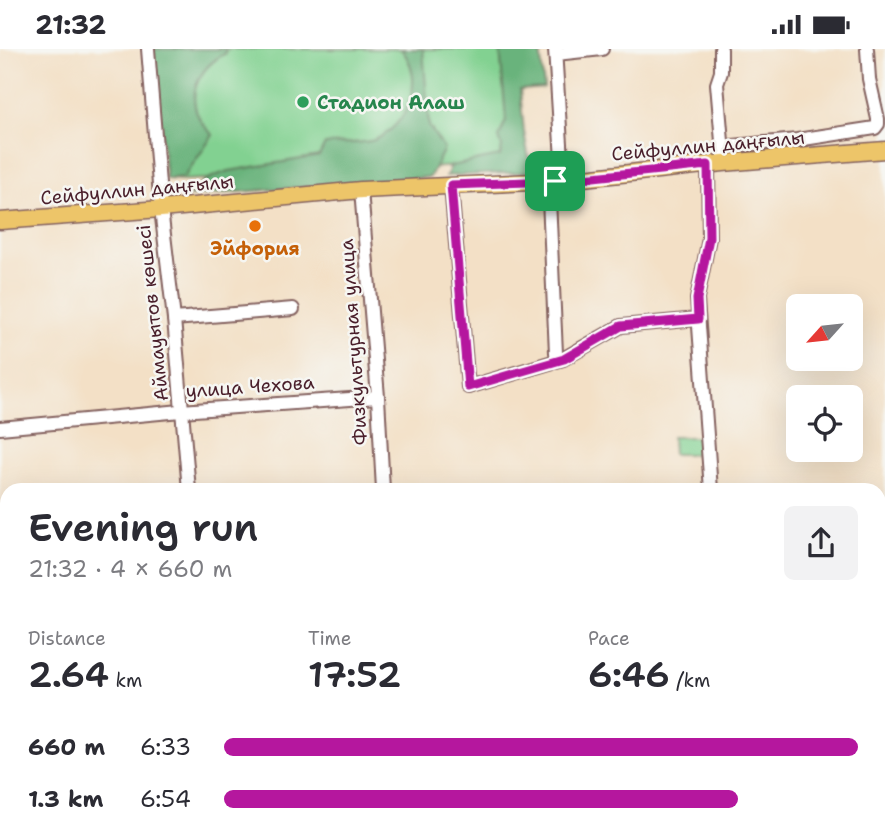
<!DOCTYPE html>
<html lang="en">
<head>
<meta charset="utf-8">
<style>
  body { margin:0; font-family:"Shantell Sans",sans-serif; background:#f2f2f3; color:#2b2b33; height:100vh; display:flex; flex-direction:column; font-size:26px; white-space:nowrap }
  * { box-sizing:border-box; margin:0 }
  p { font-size:23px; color:#7c7c81 }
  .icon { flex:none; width:38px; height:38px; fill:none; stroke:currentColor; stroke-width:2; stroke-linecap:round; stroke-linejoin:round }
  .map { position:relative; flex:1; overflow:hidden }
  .drawer { position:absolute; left:0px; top:434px; width:886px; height:357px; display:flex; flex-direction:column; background:#fff; border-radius:21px 21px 0 0; box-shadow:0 7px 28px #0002 }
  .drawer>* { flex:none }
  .needle { width:46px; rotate:243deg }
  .tools { position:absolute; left:786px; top:245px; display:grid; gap:14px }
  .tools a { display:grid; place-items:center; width:77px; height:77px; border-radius:10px; background:#fff; box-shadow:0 7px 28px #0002; font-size:35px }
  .pin { position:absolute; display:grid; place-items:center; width:60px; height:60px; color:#fff; margin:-30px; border-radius:14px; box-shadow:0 4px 10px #0006 }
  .round { display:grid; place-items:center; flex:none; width:74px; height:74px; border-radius:10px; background:#f2f2f3 }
  .head { display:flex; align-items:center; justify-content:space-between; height:119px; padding:0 28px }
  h1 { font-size:38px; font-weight:600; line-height:52px }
  .figures { display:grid; grid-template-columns:repeat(3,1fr); gap:10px; height:119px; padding:7px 28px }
  .figures div { display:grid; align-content:center }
  .figures b { font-size:35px; font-weight:600 }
  .figures small { font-size:19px; font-weight:400 }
  .figures p { font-size:19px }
  ul { padding:0 28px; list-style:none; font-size:23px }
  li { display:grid; grid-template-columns:112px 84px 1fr; align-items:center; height:52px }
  li i { height:18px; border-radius:9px; background:#b5179e }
  .status { display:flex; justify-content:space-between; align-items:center; height:49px; padding:0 35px; background:#fff; direction:ltr }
  .status svg { height:19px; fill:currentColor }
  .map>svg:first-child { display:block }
</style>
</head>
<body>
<div class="status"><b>21:32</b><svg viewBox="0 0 49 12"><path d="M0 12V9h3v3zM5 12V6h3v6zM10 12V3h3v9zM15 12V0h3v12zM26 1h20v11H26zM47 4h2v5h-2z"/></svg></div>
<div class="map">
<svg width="885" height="791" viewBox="0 0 885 791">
  <rect width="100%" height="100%" fill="#f6f6f2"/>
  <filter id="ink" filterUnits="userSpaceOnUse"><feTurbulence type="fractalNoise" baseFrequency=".0143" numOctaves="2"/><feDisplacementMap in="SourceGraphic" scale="14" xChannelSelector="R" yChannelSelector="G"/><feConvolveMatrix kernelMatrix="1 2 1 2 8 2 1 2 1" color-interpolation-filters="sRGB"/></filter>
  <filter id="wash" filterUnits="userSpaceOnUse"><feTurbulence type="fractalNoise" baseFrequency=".00686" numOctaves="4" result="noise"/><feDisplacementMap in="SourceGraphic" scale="28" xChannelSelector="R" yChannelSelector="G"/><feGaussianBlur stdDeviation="1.57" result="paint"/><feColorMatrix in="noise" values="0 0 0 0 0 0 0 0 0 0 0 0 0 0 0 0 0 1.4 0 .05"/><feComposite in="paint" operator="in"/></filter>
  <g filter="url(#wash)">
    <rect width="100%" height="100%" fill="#f3e0c6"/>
    <g fill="#82d191" stroke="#66785e" stroke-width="2">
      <polygon points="152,0 518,0 521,114 185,131 166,130"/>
      <polygon points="672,388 700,388 700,405 673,405"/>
    </g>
    <g fill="#69b37b" stroke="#5a6953" stroke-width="2">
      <path d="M 152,0 L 225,0 L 226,4 C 200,18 184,45 202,74 C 205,78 209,82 213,86 L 184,128 L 166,130 Z"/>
      <path d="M 401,0 L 423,0 L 429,77 L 444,100 L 430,128 L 189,147 C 203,132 209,128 229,122 L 319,107 L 325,95 C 338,94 362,95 374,91 C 408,77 427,30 401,0 Z"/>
      <polygon points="500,0 540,0 544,39 520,41 524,83 530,115 530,123 446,127 451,117 500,107 502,98 499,88 506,71"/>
    </g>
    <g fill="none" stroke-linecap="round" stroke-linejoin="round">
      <g stroke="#3da9bc" stroke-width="2.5">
        <polyline points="878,670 885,671"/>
        <polyline points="502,791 522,784"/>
      </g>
    </g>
  </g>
  <g filter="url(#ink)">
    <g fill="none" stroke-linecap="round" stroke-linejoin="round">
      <g stroke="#856361" stroke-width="16">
        <g id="minor">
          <polyline points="148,0 161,160 174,270 189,441"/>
          <polyline points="555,0 562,111 549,150 556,304"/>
          <polyline points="721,0 721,23 717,35 723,104"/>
          <polyline points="556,5 602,0"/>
          <polyline points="722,98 797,91 875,79 878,75 878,70 869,30 867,0"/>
          <polyline points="708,116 709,189 697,250 711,441"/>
          <polyline points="451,136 468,338 563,310 621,277 698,270"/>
          <polyline points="361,141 378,348 383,441"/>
          <polyline points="174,270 293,260"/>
          <polyline points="0,379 181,362 378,348"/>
          <polyline points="878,475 885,474"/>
          <polyline points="878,498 885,501"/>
          <polyline points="878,509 885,528"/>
          <polyline points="0,568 7,565"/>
          <polyline points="0,607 7,691"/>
          <polyline points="15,784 15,791"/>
          <polyline points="795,784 795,791"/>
        </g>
      </g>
      <g stroke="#856361" stroke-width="19">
        <polyline id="major" points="0,172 161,160 361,141 555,132 723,114 885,101"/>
      </g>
      <use href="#minor" stroke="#fff" stroke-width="12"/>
      <use href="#major" stroke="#edc569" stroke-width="16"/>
    </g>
  </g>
  <g fill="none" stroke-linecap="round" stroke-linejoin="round" filter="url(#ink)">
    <g stroke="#fff" stroke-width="14">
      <polygon id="route" points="708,116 709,189 697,250 698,270 621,277 564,310 468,338 451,136 555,132"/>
    </g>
    <use href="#route" stroke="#b5179e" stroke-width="9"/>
  </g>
  <circle fill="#2e9e5b" stroke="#f6f6f2" stroke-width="2.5" cx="303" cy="53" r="7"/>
  <circle fill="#e8710a" stroke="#f6f6f2" stroke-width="2.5" cx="255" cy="177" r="7"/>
  <g text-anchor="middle" stroke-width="5" stroke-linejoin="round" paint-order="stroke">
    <g font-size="19" font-weight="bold" fill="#27864d" stroke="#f6f6f2" text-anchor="start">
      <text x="317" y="60">Стадион Алаш</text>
    </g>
    <g font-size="19" fill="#4a1f2b" stroke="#f6f6f2">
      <text transform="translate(708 96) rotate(-5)" y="7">Сейфуллин даңғылы</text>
      <text transform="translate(137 140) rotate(-5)" y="7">Сейфуллин даңғылы</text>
      <text transform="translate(152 264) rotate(-96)" y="7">Аймауытов көшесі</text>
      <text transform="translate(353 293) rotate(-94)" y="7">Физкультурная улица</text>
      <text transform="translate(250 337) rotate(-4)" y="7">улица Чехова</text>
    </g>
    <g font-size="19" font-weight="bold" fill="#c56008" stroke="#f6f6f2">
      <text x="255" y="206">Эйфория</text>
    </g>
  </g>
</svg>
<div class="tools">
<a><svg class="needle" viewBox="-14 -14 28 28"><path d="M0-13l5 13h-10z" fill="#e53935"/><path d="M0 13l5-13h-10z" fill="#7c7c81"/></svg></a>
<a><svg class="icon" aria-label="locate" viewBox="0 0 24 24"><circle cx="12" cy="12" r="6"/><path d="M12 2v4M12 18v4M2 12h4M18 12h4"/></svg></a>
</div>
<div class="pin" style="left:555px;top:132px;background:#1e9e55"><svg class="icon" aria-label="arrive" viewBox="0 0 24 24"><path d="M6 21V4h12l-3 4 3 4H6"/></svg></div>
<section class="drawer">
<div class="head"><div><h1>Evening run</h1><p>21:32 · 4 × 660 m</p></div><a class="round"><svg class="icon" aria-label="share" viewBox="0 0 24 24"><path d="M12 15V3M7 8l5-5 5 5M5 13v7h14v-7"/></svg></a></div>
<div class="figures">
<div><p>Distance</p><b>2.64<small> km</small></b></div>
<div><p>Time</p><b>17:52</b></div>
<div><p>Pace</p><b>6:46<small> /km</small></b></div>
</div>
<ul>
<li><b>660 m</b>6:33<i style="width:100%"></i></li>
<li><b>1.3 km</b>6:54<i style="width:81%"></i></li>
</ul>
</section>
</div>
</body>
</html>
